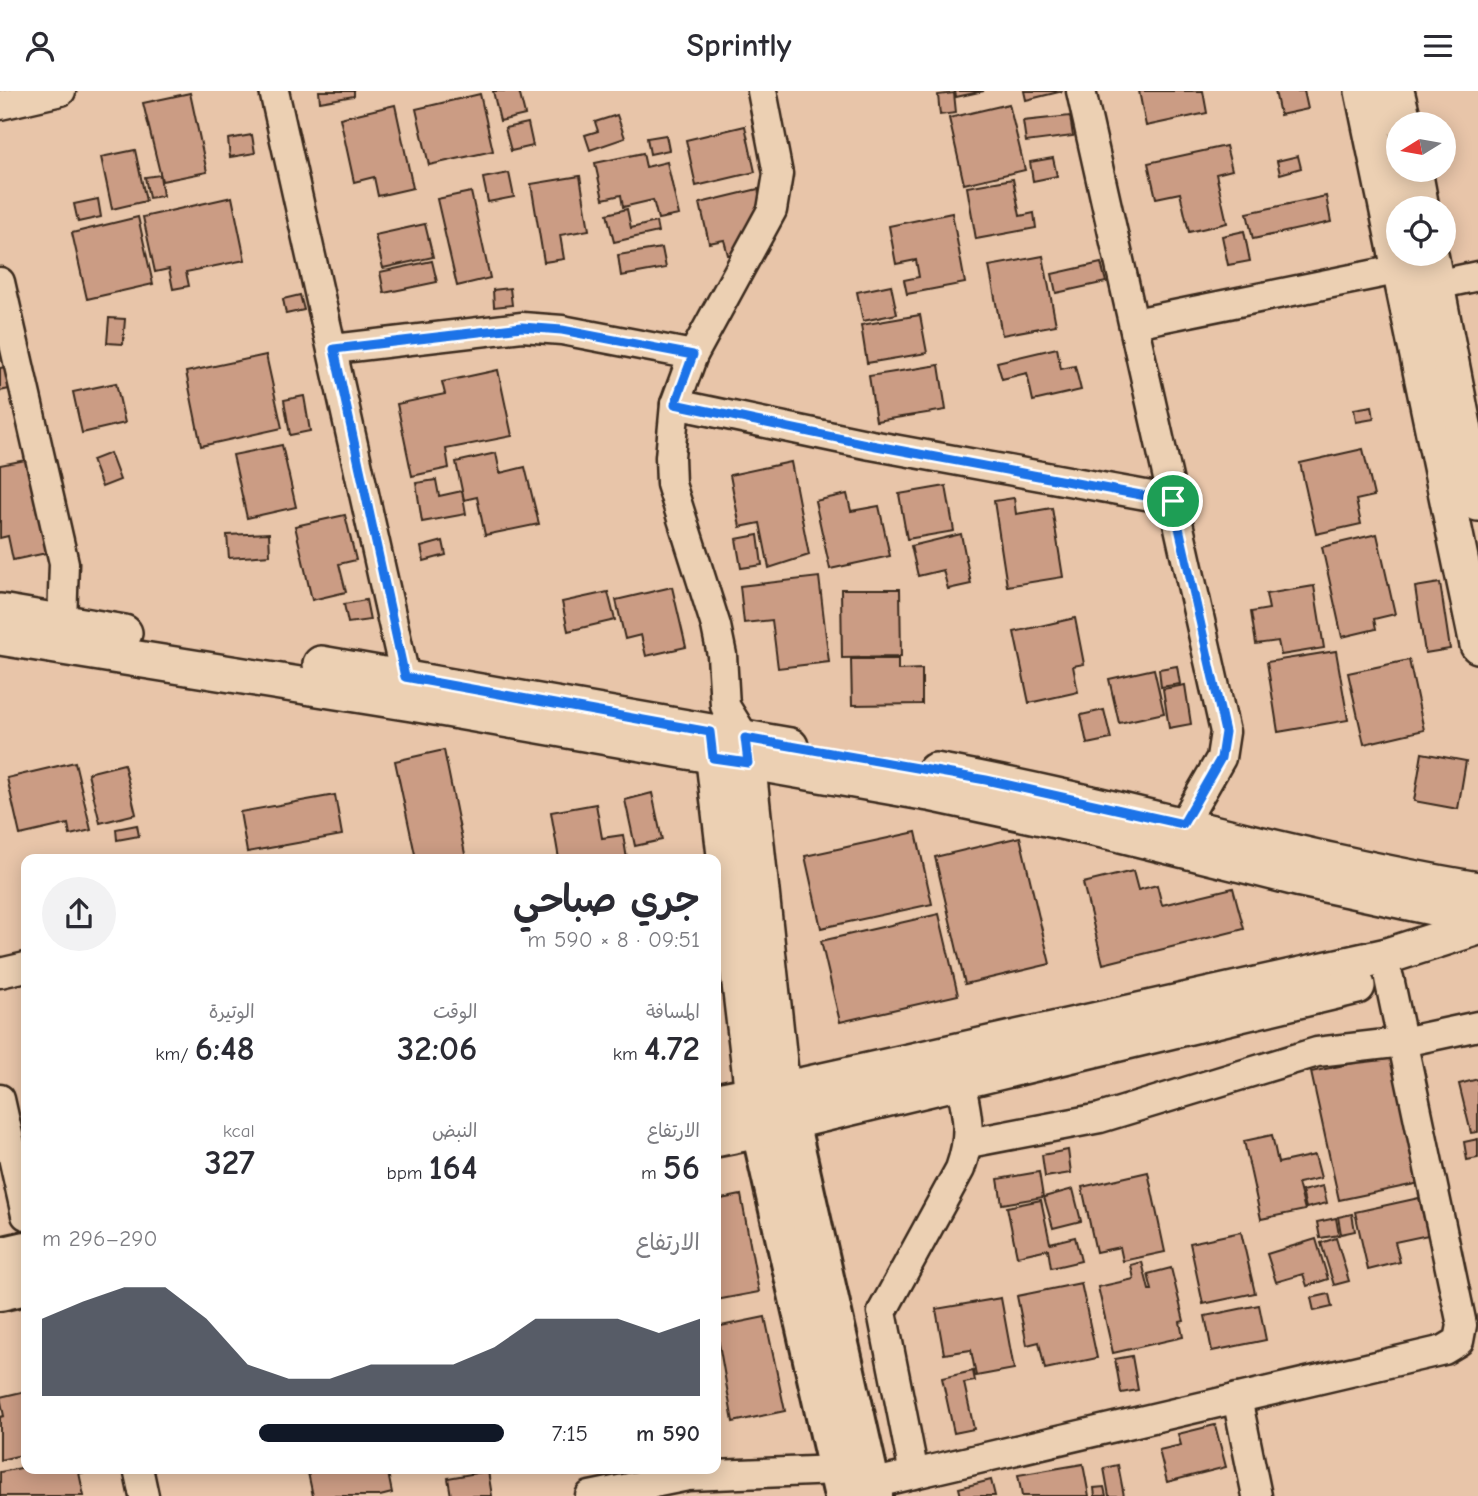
<!DOCTYPE html>
<html lang="ar">
<head>
<meta charset="utf-8">
<style>
  body { margin:0; font-family:"Comic Neue","Playpen Sans Arabic",sans-serif; background:#f2f2f3; color:#2b2b33; direction:rtl; height:100vh; display:flex; flex-direction:column; font-size:26px; white-space:nowrap }
  * { box-sizing:border-box; margin:0 }
  p { font-size:23px; color:#7c7c81 }
  .icon { flex:none; width:38px; height:38px; fill:none; stroke:currentColor; stroke-width:2; stroke-linecap:round; stroke-linejoin:round }
  .map { position:relative; flex:1; overflow:hidden; direction:ltr }
  .sheet { position:absolute; left:21px; top:763px; width:700px; height:620px; display:flex; flex-direction:column; background:#fff; border-radius:14px; box-shadow:0 4px 18px #0003; direction:rtl }
  .sheet>* { flex:none }
  .needle { width:46px; rotate:259deg }
  .controls { position:absolute; left:1386px; top:21px; display:grid; gap:14px }
  .controls a { display:grid; place-items:center; width:70px; height:70px; border-radius:50%; background:#fff; box-shadow:0 4px 18px #0003; font-size:35px }
  .pin { position:absolute; display:grid; place-items:center; width:60px; height:60px; color:#fff; margin:-30px; border:4px solid #fff; border-radius:50%; box-shadow:0 2px 7px #0007 }
  .round { display:grid; place-items:center; flex:none; width:74px; height:74px; border-radius:37px; background:#f2f2f3 }
  .overview { display:flex; align-items:center; justify-content:space-between; height:119px; padding:0 21px }
  h1 { font-size:38px; font-weight:600; line-height:52px }
  .figures { display:grid; grid-template-columns:repeat(3,1fr); gap:10px; height:119px; padding:7px 21px }
  .figures div { display:grid; align-content:center }
  .figures b { font-size:35px; font-weight:600 }
  .figures small { font-size:19px; font-weight:400 }
  .figures p { font-size:19px }
  .chart { height:196px; padding:14px 21px }
  .chart p { display:flex; justify-content:space-between }
  .chart svg { width:100%; height:126px; margin-top:7px; fill:#111827; opacity:.7 }
  ul { padding:0 21px; list-style:none; font-size:23px }
  li { display:grid; grid-template-columns:112px 84px 1fr; align-items:center; height:52px }
  li i { height:18px; border-radius:9px; background:#111827 }
  header { display:flex; justify-content:space-between; align-items:center; height:91px; padding:0 21px; background:#fff; font-size:32px; font-weight:600 }
  .map>svg:first-child { display:block }
</style>
</head>
<body>
<header><svg class="icon" aria-label="menu" viewBox="0 0 24 24"><path d="M4 6h16M4 12h16M4 18h16"/></svg>Sprintly<svg class="icon" aria-label="person" viewBox="0 0 24 24"><circle cx="12" cy="8" r="4"/><path d="M4 21q1-7 8-7t8 7"/></svg></header>
<div class="map">
<svg width="1478" height="1405" viewBox="0 0 1478 1405">
  <rect width="100%" height="100%" fill="#e8c5a9"/>
  <filter id="ink" filterUnits="userSpaceOnUse"><feTurbulence type="fractalNoise" baseFrequency=".0143" numOctaves="2"/><feDisplacementMap in="SourceGraphic" scale="14" xChannelSelector="R" yChannelSelector="G"/><feConvolveMatrix kernelMatrix="1 2 1 2 8 2 1 2 1" color-interpolation-filters="sRGB"/></filter>
  <g filter="url(#ink)">
    <g fill="#cb9c84" stroke="#3b2a1e" stroke-width="2">
      <polygon points="319,0 354,0 354,5 320,11"/>
      <polygon points="493,0 519,0 525,24 500,30"/>
      <polygon points="955,0 984,0 956,6"/>
      <polygon points="1024,0 1063,0 1026,9"/>
      <polygon points="1139,0 1203,0 1207,22 1146,35"/>
      <polygon points="1275,0 1304,0 1308,18 1280,24"/>
      <polygon points="190,2 207,81 162,90 143,12"/>
      <polygon points="954,2 956,22 940,24 938,4"/>
      <polygon points="480,3 493,60 429,74 416,18"/>
      <polygon points="1009,13 1025,79 964,93 949,27"/>
      <polygon points="395,14 413,97 378,105 374,86 354,91 340,27"/>
      <polygon points="617,24 625,47 590,59 585,44 598,40 595,31"/>
      <polygon points="1070,25 1073,45 1026,51 1023,30"/>
      <polygon points="528,32 533,55 511,60 505,37"/>
      <polygon points="745,35 755,81 696,95 686,49"/>
      <polygon points="252,44 255,62 230,66 228,48"/>
      <polygon points="666,44 669,59 650,63 647,47"/>
      <polygon points="1226,55 1232,79 1216,83 1227,132 1189,141 1180,102 1156,107 1148,72"/>
      <polygon points="135,59 146,110 112,118 101,66"/>
      <polygon points="643,62 646,76 667,71 679,124 658,128 653,109 623,116 621,104 603,108 595,72"/>
      <polygon points="1298,65 1301,77 1280,83 1277,70"/>
      <polygon points="1053,67 1057,85 1033,90 1030,71"/>
      <polygon points="509,82 514,106 488,111 483,87"/>
      <polygon points="160,84 163,105 149,107 145,86"/>
      <polygon points="580,85 589,139 560,144 564,168 544,171 531,93"/>
      <polygon points="1013,88 1020,125 1034,122 1036,137 976,148 967,96"/>
      <polygon points="758,98 771,154 728,164 724,149 709,152 700,112"/>
      <polygon points="471,101 490,187 457,195 437,108"/>
      <polygon points="1326,105 1331,131 1253,148 1247,122"/>
      <polygon points="232,106 245,169 186,181 189,195 173,198 169,178 155,181 143,126"/>
      <polygon points="98,108 101,126 78,131 74,113"/>
      <polygon points="627,118 631,137 656,131 658,141 614,151 607,123"/>
      <polygon points="952,122 965,192 907,203 904,189 919,186 916,169 896,173 889,135"/>
      <polygon points="138,126 153,193 87,208 72,142"/>
      <polygon points="425,133 433,166 383,177 375,144"/>
      <polygon points="1244,140 1250,170 1228,174 1222,145"/>
      <polygon points="662,157 666,177 621,185 618,164"/>
      <polygon points="1043,165 1056,234 1002,244 989,175"/>
      <polygon points="432,170 437,191 384,202 380,181"/>
      <polygon points="1101,172 1106,191 1056,202 1052,183"/>
      <polygon points="891,194 897,223 863,230 857,201"/>
      <polygon points="510,197 512,214 494,216 493,199"/>
      <polygon points="300,204 304,219 286,223 283,208"/>
      <polygon points="920,224 927,262 867,272 861,234"/>
      <polygon points="109,227 125,228 123,253 107,252"/>
      <polygon points="1057,257 1061,278 1075,275 1081,299 1033,310 1027,282 1002,288 997,271"/>
      <polygon points="266,264 282,337 201,355 186,281"/>
      <polygon points="939,274 946,319 876,330 869,285"/>
      <polygon points="10,275 14,297 0,300 0,277"/>
      <polygon points="498,279 512,345 446,358 449,377 412,385 397,313 445,303 442,291"/>
      <polygon points="116,292 125,332 82,342 73,301"/>
      <polygon points="304,305 310,340 290,344 284,309"/>
      <polygon points="1372,315 1374,328 1356,331 1354,318"/>
      <polygon points="282,354 296,416 247,427 233,364"/>
      <polygon points="1363,358 1374,405 1356,409 1361,433 1316,443 1300,372"/>
      <polygon points="110,362 120,389 102,396 92,369"/>
      <polygon points="496,362 500,382 525,376 539,433 485,444 477,406 464,409 456,371"/>
      <polygon points="36,367 56,460 13,469 8,445 0,447 0,374"/>
      <polygon points="791,371 809,464 769,477 760,432 740,436 730,384"/>
      <polygon points="436,389 439,405 462,400 466,423 422,431 416,392"/>
      <polygon points="946,395 954,440 907,448 899,403"/>
      <polygon points="847,403 851,420 879,415 890,465 830,478 815,410"/>
      <polygon points="1014,407 1016,423 1052,417 1063,486 1007,495 994,410"/>
      <polygon points="345,424 356,469 339,473 346,501 312,509 295,435"/>
      <polygon points="269,442 270,464 229,467 227,444"/>
      <polygon points="961,443 971,493 948,498 943,479 918,485 911,455"/>
      <polygon points="1377,443 1395,523 1374,528 1376,538 1342,546 1322,456"/>
      <polygon points="758,444 762,474 741,477 736,448"/>
      <polygon points="443,450 446,464 424,470 421,456"/>
      <polygon points="819,486 829,571 778,577 772,529 744,532 740,495"/>
      <polygon points="1440,492 1450,558 1425,562 1415,496"/>
      <polygon points="1314,495 1324,557 1281,564 1278,550 1256,553 1251,521 1269,518 1266,503"/>
      <polygon points="672,496 686,556 646,565 641,544 625,548 616,509"/>
      <polygon points="841,498 900,498 901,566 842,567"/>
      <polygon points="608,501 615,529 568,540 562,511"/>
      <polygon points="366,509 370,529 348,532 344,513"/>
      <polygon points="1075,527 1084,573 1073,575 1078,601 1029,612 1014,541"/>
      <polygon points="1336,560 1348,629 1278,641 1267,571"/>
      <polygon points="851,568 898,568 898,579 922,578 922,613 852,614"/>
      <polygon points="1409,569 1424,639 1364,653 1348,582"/>
      <polygon points="1177,575 1180,593 1161,596 1159,578"/>
      <polygon points="1154,578 1164,622 1119,632 1109,588"/>
      <polygon points="1185,594 1191,633 1169,637 1163,598"/>
      <polygon points="1104,619 1111,648 1087,653 1081,624"/>
      <polygon points="444,659 466,768 416,768 395,670"/>
      <polygon points="1422,662 1466,670 1458,718 1414,710"/>
      <polygon points="75,671 91,739 70,744 68,733 20,744 7,687"/>
      <polygon points="124,673 136,723 100,732 88,682"/>
      <polygon points="652,702 662,749 635,755 625,709"/>
      <polygon points="335,704 342,744 247,761 240,721"/>
      <polygon points="596,713 602,747 623,744 627,768 559,768 551,721"/>
      <polygon points="137,734 139,745 117,749 116,738"/>
      <polygon points="916,741 932,813 821,837 805,765"/>
      <polygon points="1020,746 1050,873 965,893 935,766"/>
      <polygon points="1133,780 1138,799 1157,794 1162,814 1233,797 1244,838 1103,873 1083,792"/>
      <polygon points="939,823 958,904 840,931 821,850"/>
      <polygon points="1392,964 1420,1092 1339,1109 1311,981"/>
      <polygon points="1478,988 1478,1041 1471,1042 1459,993"/>
      <polygon points="1272,1044 1278,1072 1315,1064 1321,1087 1298,1092 1305,1119 1261,1128 1244,1050"/>
      <polygon points="1478,1048 1478,1067 1467,1069 1464,1051"/>
      <polygon points="1068,1059 1071,1082 1045,1086 1042,1064"/>
      <polygon points="1039,1081 1043,1106 1002,1113 998,1088"/>
      <polygon points="1148,1081 1165,1161 1123,1170 1120,1156 1096,1161 1082,1096"/>
      <polygon points="1323,1095 1327,1112 1306,1117 1302,1100"/>
      <polygon points="1073,1098 1081,1130 1053,1137 1044,1106"/>
      <polygon points="741,1104 759,1201 716,1209 716,1109"/>
      <polygon points="1419,1107 1428,1144 1395,1151 1400,1171 1368,1179 1355,1121"/>
      <polygon points="1041,1109 1050,1152 1075,1146 1081,1170 1051,1177 1048,1158 1017,1165 1007,1116"/>
      <polygon points="1352,1123 1355,1140 1341,1143 1338,1126"/>
      <polygon points="1336,1127 1339,1144 1320,1147 1317,1131"/>
      <polygon points="1241,1141 1255,1202 1203,1213 1190,1152"/>
      <polygon points="1336,1147 1349,1190 1334,1194 1321,1152"/>
      <polygon points="1316,1148 1328,1188 1307,1195 1303,1183 1276,1191 1267,1163"/>
      <polygon points="1142,1171 1149,1199 1152,1199 1148,1183 1171,1177 1184,1230 1180,1231 1183,1246 1113,1262 1098,1196 1134,1188 1131,1174"/>
      <polygon points="1081,1192 1097,1267 1045,1278 1039,1251 1027,1254 1017,1205"/>
      <polygon points="1329,1203 1332,1216 1314,1220 1311,1207"/>
      <polygon points="1001,1207 1014,1278 976,1285 971,1259 944,1263 936,1218"/>
      <polygon points="1259,1214 1266,1249 1212,1260 1205,1225"/>
      <polygon points="765,1226 785,1320 733,1331 716,1236"/>
      <polygon points="1132,1265 1138,1299 1121,1302 1115,1268"/>
      <polygon points="973,1280 975,1290 964,1292 974,1338 954,1342 942,1287"/>
      <polygon points="26,1300 26,1363 0,1369 0,1326 4,1325 0,1306"/>
      <polygon points="1215,1334 1226,1376 1167,1391 1159,1359 1181,1354 1178,1343"/>
      <polygon points="1083,1373 1089,1405 1022,1405 1018,1384"/>
      <polygon points="1118,1374 1124,1405 1109,1405 1104,1377"/>
      <polygon points="26,1376 78,1377 84,1405 0,1405 0,1381"/>
      <polygon points="80,1377 101,1377 101,1378 81,1382"/>
      <polygon points="307,1377 387,1377 392,1402 380,1405 313,1405"/>
      <polygon points="488,1380 492,1405 451,1405 448,1387"/>
      <polygon points="991,1389 995,1405 961,1405 959,1397"/>
      <polygon points="1104,1396 1106,1405 1095,1405 1094,1397"/>
    </g>
    <g fill="none" stroke-linecap="round" stroke-linejoin="round">
      <g stroke="#3b2a1e" stroke-width="33">
        <g id="minor">
          <polyline points="274,0 405,586"/>
          <polyline points="1081,0 1225,641 1221,667 1183,733"/>
          <polyline points="0,14 61,0"/>
          <polyline points="0,191 64,472 62,531"/>
          <polyline points="1436,194 1478,185"/>
          <polyline points="1135,232 1401,178"/>
          <polyline points="334,258 522,236 562,239 693,264"/>
          <polyline points="675,313 871,354 1173,409"/>
          <polyline points="745,647 725,615 722,564 716,535 671,393 670,366 675,313 693,264 772,119 778,83 762,0"/>
          <polyline points="0,882 26,876"/>
          <polyline points="0,1008 26,1124"/>
          <polyline points="969,1052 1100,1027 1317,961 1403,951 1478,935"/>
          <polyline points="1237,1307 1257,1405"/>
          <polyline points="138,1377 144,1405"/>
          <path d="M 914,1383 L 882,1221 L 960,1078 C 972,1044 968,1025 960,990"/>
          <polyline points="871,1393 1444,1259 1459,1250 1462,1234 1389,887"/>
          <polyline points="590,1405 688,1385 838,1379"/>
        </g>
      </g>
      <g stroke="#3b2a1e" stroke-width="40">
        <g id="tertiary">
          <polyline points="1363,0 1478,554"/>
          <polyline points="1396,0 1404,33"/>
          <polyline points="1414,79 1421,117"/>
          <polyline points="1430,163 1478,412"/>
          <polyline points="0,521 124,542"/>
          <polyline points="0,546 412,612 929,702 1121,743 1301,788 1478,826"/>
          <polyline points="321,573 790,655"/>
          <polyline points="711,644 753,1004"/>
          <polyline points="745,649 782,999 1387,865 1478,836"/>
          <path d="M 935,680 C 1118,713 1295,769 1478,799"/>
          <polyline points="789,1031 1357,895"/>
        </g>
      </g>
      <g stroke="#3b2a1e" stroke-width="44">
        <g id="secondary">
          <polyline points="753,1004 844,1405"/>
          <polyline points="716,1012 782,999 873,1405"/>
          <polyline points="716,1046 786,1032"/>
          <polyline points="0,1166 26,1160"/>
          <polyline points="0,1200 26,1194"/>
        </g>
      </g>
      <use href="#minor" stroke="#ecd0b3" stroke-width="28"/>
      <use href="#tertiary" stroke="#ecd0b3" stroke-width="35"/>
      <use href="#secondary" stroke="#ecd0b3" stroke-width="38"/>
    </g>
  </g>
  <g fill="none" stroke-linecap="round" stroke-linejoin="round" filter="url(#ink)">
    <g stroke="#fff" stroke-width="14">
      <polygon id="route" points="522,236 562,239 693,264 675,313 871,354 1173,410 1225,641 1221,667 1183,733 986,689 745,647 748,672 713,667 710,641 405,586 334,258"/>
    </g>
    <use href="#route" stroke="#1a73e8" stroke-width="9"/>
  </g>
</svg>
<div class="controls">
<a><svg class="needle" viewBox="-14 -14 28 28"><path d="M0-13l5 13h-10z" fill="#e53935"/><path d="M0 13l5-13h-10z" fill="#7c7c81"/></svg></a>
<a><svg class="icon" aria-label="locate" viewBox="0 0 24 24"><circle cx="12" cy="12" r="6"/><path d="M12 2v4M12 18v4M2 12h4M18 12h4"/></svg></a>
</div>
<div class="pin" style="left:1173px;top:410px;background:#1e9e55"><svg class="icon" aria-label="arrive" viewBox="0 0 24 24"><path d="M6 21V4h12l-3 4 3 4H6"/></svg></div>
<section class="sheet">
<div class="overview"><div><h1>جري صباحي</h1><p>09:51 · 8 × 590 m</p></div><a class="round"><svg class="icon" aria-label="share" viewBox="0 0 24 24"><path d="M12 15V3M7 8l5-5 5 5M5 13v7h14v-7"/></svg></a></div>
<div class="figures">
<div><p>المسافة</p><b>4.72<small> km</small></b></div>
<div><p>الوقت</p><b>32:06</b></div>
<div><p>الوتيرة</p><b>6:48<small> /km</small></b></div>
</div>
<div class="figures">
<div><p>الارتفاع</p><b>56<small> m</small></b></div>
<div><p>النبض</p><b>164<small> bpm</small></b></div>
<div><p>kcal</p><b>327</b></div>
</div>
<div class="chart"><p><span>الارتفاع</span>290–296 m</p>
<svg viewBox="0 0 160 44" preserveAspectRatio="none"><path d="M0 44V17L10 11L20 6L30 6L40 17L50 33L60 38L70 38L80 33L90 33L100 33L110 27L120 17L130 17L140 17L150 22L160 17V44z"/></svg>
</div>
<ul>
<li><b>590 m</b>7:15<i style="width:53%"></i></li>
</ul>
</section>
</div>
</body>
</html>
